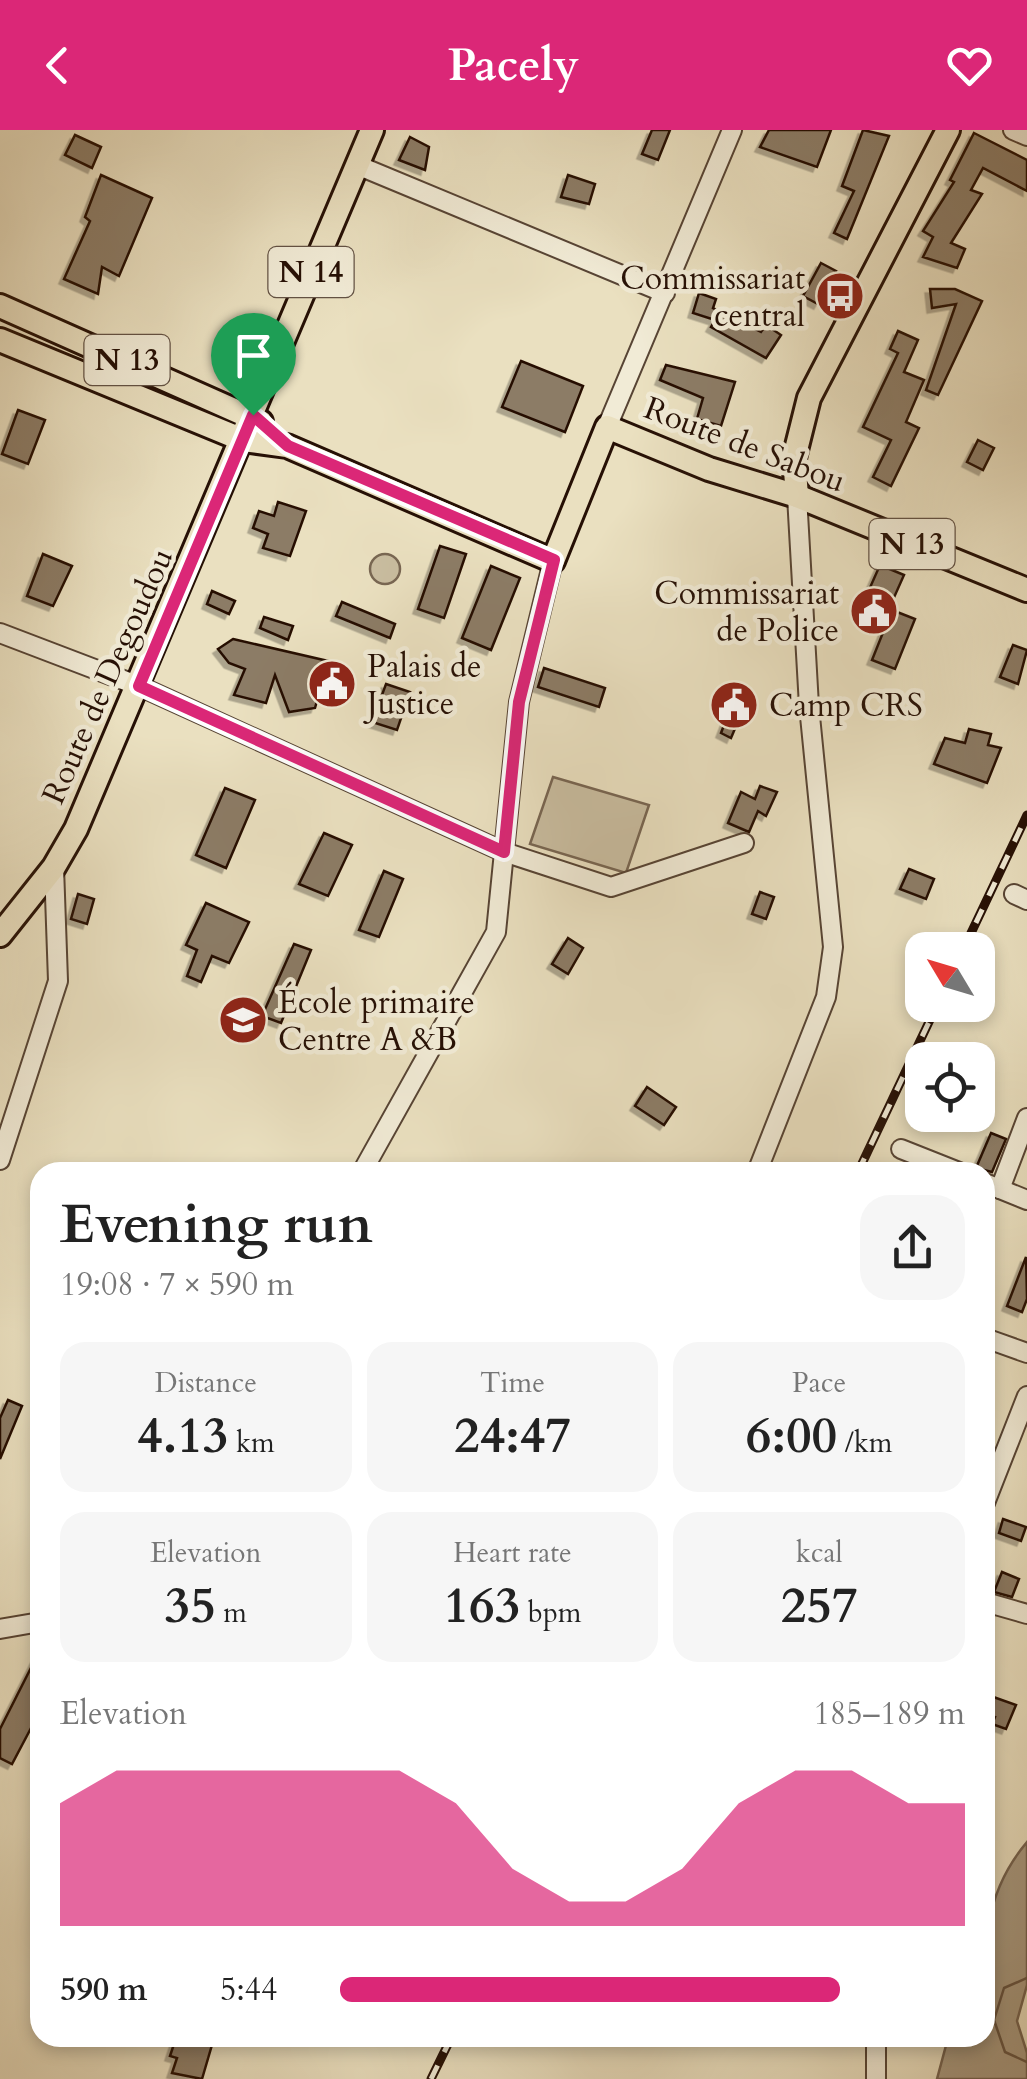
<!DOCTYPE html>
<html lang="en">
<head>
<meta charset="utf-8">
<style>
  body { margin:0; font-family:Cardo,serif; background:#f6f6f6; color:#222; height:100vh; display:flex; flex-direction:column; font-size:38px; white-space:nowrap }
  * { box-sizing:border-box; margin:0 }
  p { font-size:32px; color:#767676 }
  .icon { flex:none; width:55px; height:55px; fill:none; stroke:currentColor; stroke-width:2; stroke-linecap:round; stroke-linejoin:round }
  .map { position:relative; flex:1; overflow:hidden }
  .details { position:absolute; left:30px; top:1032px; width:965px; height:885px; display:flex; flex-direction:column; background:#fff; border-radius:30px; box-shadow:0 5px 15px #0003 }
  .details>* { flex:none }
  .needle { width:65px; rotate:308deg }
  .tools { position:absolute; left:905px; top:802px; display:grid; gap:20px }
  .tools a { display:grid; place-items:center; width:90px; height:90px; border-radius:20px; background:#fff; box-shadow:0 5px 15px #0003; font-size:50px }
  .pin { position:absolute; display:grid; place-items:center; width:85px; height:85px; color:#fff; margin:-102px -42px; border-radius:50% 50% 50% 0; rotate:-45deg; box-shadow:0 0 10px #0007 }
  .pin .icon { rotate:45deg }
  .round { display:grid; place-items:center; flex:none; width:105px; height:105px; border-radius:30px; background:#f6f6f6 }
  .headline { display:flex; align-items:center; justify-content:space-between; height:170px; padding:0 30px }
  h1 { font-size:55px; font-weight:800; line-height:75px }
  .stats { display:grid; grid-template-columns:repeat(3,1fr); gap:15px; height:170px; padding:10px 30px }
  .stats div { display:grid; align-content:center; border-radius:25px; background:#f6f6f6; text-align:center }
  .stats b { font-size:50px; font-weight:800 }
  .stats small { font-size:28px; font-weight:400 }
  .stats p { font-size:28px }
  .chart { height:280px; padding:20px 30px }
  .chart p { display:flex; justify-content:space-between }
  .chart svg { width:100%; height:180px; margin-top:10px; fill:#db2777; opacity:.7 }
  ul { padding:0 30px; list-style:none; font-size:32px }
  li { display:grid; grid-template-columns:160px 120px 1fr; align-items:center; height:75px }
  li i { height:25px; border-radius:12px; background:#db2777 }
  header { display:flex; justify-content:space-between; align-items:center; height:130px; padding:0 30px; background:#db2777; color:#fff; font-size:45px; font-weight:800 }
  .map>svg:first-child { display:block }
</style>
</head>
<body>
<header><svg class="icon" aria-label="back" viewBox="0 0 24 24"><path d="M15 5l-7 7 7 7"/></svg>Pacely<svg class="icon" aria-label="heart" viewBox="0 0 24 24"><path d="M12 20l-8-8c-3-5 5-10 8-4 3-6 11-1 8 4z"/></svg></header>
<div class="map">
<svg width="1027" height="1949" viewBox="0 0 1027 1949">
  <defs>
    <filter id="shadow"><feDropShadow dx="-4.5" dy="4.5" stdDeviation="0" flood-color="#0004"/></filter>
  </defs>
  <rect width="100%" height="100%" fill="#eae0c0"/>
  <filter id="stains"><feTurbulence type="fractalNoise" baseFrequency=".002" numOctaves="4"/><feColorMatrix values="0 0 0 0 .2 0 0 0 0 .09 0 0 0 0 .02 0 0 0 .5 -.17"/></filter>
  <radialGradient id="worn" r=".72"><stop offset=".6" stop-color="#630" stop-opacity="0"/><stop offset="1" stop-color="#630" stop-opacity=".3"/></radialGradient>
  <g fill="#c9bda0" stroke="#786652" stroke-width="2.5">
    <circle cx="385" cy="439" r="15"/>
    <polygon points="553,647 649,675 626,743 530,714"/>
  </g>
  <path fill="#a79980" stroke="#73624f" stroke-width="2.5" d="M 1027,1712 L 1027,1855 L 1017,1891 L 1027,1923 L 1027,1949 L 937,1949 L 948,1908 L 985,1908 C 985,1835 976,1772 1027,1712 Z"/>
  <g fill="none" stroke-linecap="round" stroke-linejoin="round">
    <polyline stroke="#665442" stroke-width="2.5" points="1027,1848 1004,1858 994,1890 1005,1922 1027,1932"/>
  </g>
  <g fill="#8c7c66" stroke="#261005" stroke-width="2.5" filter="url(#shadow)">
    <polygon points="652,0 670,0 658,30 642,24"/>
    <polygon points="769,0 831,0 817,37 760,17"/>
    <polygon points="863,0 889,6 847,109 834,103 854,61 842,56"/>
    <polygon points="974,3 1027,30 1027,61 983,38 971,60 982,64 951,113 965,119 957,138 923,127 933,107 923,101 954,52 950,50"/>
    <polygon points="75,5 101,17 92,38 65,25"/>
    <polygon points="410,7 429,17 425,40 399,30"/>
    <polygon points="101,45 152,68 119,146 102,137 98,164 64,149 90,91 85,87"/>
    <polygon points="568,45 595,54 589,74 561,67"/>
    <polygon points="821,133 836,141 818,174 803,166"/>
    <polygon points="930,159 955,159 982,171 938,265 926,260 956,174 932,178"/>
    <polygon points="699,163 716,169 713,178 761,202 766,195 781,205 766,228 711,197 715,190 693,183"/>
    <polygon points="898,201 918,210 904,242 924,250 906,292 919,298 891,356 873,347 891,310 863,297 898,223 890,219"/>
    <polygon points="521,231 583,256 565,302 502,277"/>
    <polygon points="666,235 735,252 721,296 697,289 703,268 660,250"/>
    <polygon points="18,280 45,290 28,334 2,324"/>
    <polygon points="978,310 994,318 983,340 967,332"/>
    <polygon points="278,372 306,381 290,426 263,418 268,404 253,398 259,381 274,386"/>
    <polygon points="440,416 466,424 444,488 418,479"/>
    <polygon points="43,424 72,436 53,476 27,466"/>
    <polygon points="880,435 904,445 892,472 868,462"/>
    <polygon points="491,436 520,448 491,520 462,508"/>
    <polygon points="212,461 235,471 229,484 207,474"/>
    <polygon points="342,472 395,494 390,508 336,486"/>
    <polygon points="892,480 915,489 895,539 872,530"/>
    <polygon points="264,487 293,496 288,510 260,498"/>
    <polygon points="233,509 328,531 315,578 289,582 275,545 266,573 234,565 245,539 229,533 218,519"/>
    <polygon points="1013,515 1027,520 1018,554 1000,547"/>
    <polygon points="544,538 605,558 599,577 538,557"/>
    <polygon points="386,554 410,562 397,600 372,592"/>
    <polygon points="731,577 742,582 731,608 721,603"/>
    <polygon points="969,599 991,604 988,615 1001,618 987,653 934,634 945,608 965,613"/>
    <polygon points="760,656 777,662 766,686 758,681 749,702 728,693 741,662 755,669"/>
    <polygon points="225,658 255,670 226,738 196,725"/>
    <polygon points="324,703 352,715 328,766 299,754"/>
    <polygon points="909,739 934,749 926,769 900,759"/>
    <polygon points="384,741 403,749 379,807 359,800"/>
    <polygon points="760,762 774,767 766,789 752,784"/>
    <polygon points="78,764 94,769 87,794 71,789"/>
    <polygon points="206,773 249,792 229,833 212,826 201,852 187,846 197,820 186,815"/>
    <polygon points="568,808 583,818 568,844 552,834"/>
    <polygon points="294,814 311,820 281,893 262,886"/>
    <polygon points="647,957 676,977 664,995 635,976"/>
    <polygon points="991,1003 1006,1009 992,1042 976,1038"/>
    <polygon points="1026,1127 1027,1169 1022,1182 1007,1176"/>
    <polygon points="8,1270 22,1276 0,1329 0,1288"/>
    <polygon points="1003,1389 1026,1397 1021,1411 999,1403"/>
    <polygon points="1002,1442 1019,1449 1012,1467 994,1462"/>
    <polygon points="40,1520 40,1581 12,1634 0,1628 0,1599"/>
    <polygon points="985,1564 1016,1575 1006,1599 992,1594 995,1587 985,1584"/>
    <polygon points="176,1908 214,1908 202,1949 172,1943 177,1928 170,1926"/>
  </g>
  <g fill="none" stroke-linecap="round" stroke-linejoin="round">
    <g stroke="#574434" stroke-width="22">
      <g id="minor">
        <polyline points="1013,0 1027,6"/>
        <polyline points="357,35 665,163"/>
        <polyline points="607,297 732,0"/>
        <polyline points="0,503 139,556 504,722 611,757 744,713"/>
        <polyline points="1014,764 1027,770"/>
        <polyline points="901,1019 959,1042"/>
        <polyline points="0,1030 58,851 54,737"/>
        <polyline points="362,1042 496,802 519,572 553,431"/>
        <polyline points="757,1042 826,867 833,817 809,576 797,366"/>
        <polyline points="985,1053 1027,1070"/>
        <polyline points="1000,1059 1027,988"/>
        <polyline points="985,1208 1027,1223"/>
        <polyline points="985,1373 1027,1266"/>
        <polyline points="985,1472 1027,1484"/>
        <polyline points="0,1499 40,1492"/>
        <polyline points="876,1908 876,1949"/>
      </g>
    </g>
    <g stroke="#261005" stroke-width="28">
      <g id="major">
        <polyline points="0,176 261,292"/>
        <polyline points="0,210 243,310 287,316 553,431 607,297 709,339 797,366 1027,460"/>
        <polyline points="797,366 794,328 809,268 948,0"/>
        <polyline points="0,805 54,737 76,699 372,0"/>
      </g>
    </g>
    <use href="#minor" stroke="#f1ebd6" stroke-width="18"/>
    <use href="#major" stroke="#eae0c0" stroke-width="22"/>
    <g stroke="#261005" stroke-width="9">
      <g id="rail">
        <polyline points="963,820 1027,685"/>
        <polyline points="858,1042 937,875"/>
        <polyline points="431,1949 451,1908"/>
      </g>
    </g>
    <use href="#rail" stroke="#f1ebd6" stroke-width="5" stroke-dasharray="15" stroke-linecap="butt"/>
  </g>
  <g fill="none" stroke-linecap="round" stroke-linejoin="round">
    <g stroke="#fff" stroke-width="20">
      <polygon id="route" points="253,285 288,316 554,430 519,572 504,722 139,556"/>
    </g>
    <use href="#route" stroke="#db2777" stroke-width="12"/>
  </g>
  <defs>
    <g id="bus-disc" transform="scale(2.5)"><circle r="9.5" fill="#8f2418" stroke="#f1ebd6"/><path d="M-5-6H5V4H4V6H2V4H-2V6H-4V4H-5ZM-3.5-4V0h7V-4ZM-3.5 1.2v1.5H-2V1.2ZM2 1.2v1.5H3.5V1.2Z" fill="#fff"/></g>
    <g id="civic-disc" transform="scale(2.5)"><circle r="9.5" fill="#8f2418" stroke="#f1ebd6"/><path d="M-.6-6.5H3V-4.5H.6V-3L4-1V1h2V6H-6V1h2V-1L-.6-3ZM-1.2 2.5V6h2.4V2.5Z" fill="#fff"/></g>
    <g id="school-disc" transform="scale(2.5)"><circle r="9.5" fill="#8f2418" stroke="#f1ebd6"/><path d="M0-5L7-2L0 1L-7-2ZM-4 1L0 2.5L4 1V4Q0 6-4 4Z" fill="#fff"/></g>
  </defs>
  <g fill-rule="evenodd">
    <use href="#bus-disc" x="840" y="166"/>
    <use href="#civic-disc" x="874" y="481"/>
    <use href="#civic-disc" x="332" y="554"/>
    <use href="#civic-disc" x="734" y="575"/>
    <use href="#school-disc" x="243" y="890"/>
  </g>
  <g text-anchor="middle" stroke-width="9" stroke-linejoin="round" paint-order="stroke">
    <g fill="#f1ebd6" stroke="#635244" stroke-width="2.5">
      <rect x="268.5" y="117" width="85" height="50" rx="8"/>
      <rect x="84.5" y="205" width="85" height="50" rx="8"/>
      <rect x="869.5" y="389" width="85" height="50" rx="8"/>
    </g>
    <g font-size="30" font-weight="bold" fill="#261005">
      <text x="311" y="152">N 14</text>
      <text x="127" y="240">N 13</text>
      <text x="912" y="424">N 13</text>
    </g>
    <g font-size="32" fill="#261005" stroke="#f1ebd6" text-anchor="start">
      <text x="805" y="159" text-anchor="end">Commissariat<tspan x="805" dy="37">central</tspan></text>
      <text x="839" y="474" text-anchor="end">Commissariat<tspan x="839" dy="37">de Police</tspan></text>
      <text x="367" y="547">Palais de<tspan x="367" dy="37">Justice</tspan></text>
      <text x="769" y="586">Camp CRS</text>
      <text x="278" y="883">École primaire<tspan x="278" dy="37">Centre A &amp;B</tspan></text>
    </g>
    <g font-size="32" fill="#261005" stroke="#f1ebd6">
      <text transform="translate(745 314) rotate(21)" y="11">Route de Sabou</text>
      <text transform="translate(107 546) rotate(-66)" y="11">Route de Degoudou</text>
    </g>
  </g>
  <rect width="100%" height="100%" filter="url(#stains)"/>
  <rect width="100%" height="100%" fill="url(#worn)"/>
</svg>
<div class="tools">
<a><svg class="needle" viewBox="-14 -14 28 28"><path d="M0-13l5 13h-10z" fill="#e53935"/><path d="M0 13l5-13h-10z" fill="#767676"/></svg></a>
<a><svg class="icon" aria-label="locate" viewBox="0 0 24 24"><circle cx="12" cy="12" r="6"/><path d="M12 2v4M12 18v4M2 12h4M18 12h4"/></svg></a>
</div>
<div class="pin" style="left:253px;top:285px;background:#1e9e55"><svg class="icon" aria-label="arrive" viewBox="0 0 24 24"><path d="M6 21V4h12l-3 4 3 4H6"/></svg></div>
<section class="details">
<div class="headline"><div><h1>Evening run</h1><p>19:08 · 7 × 590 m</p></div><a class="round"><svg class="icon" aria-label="share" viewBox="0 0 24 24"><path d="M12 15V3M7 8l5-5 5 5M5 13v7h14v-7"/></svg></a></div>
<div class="stats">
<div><p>Distance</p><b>4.13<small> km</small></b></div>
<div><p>Time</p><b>24:47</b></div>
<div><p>Pace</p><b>6:00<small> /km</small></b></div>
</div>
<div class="stats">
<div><p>Elevation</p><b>35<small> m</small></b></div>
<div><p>Heart rate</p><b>163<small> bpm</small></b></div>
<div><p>kcal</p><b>257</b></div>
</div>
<div class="chart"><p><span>Elevation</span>185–189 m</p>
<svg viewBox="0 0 160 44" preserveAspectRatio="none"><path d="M0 44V14L10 6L20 6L30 6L40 6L50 6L60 6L70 14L80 30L90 38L100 38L110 30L120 14L130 6L140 6L150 14L160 14V44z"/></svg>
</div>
<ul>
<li><b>590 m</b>5:44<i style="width:80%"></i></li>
</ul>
</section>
</div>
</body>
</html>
